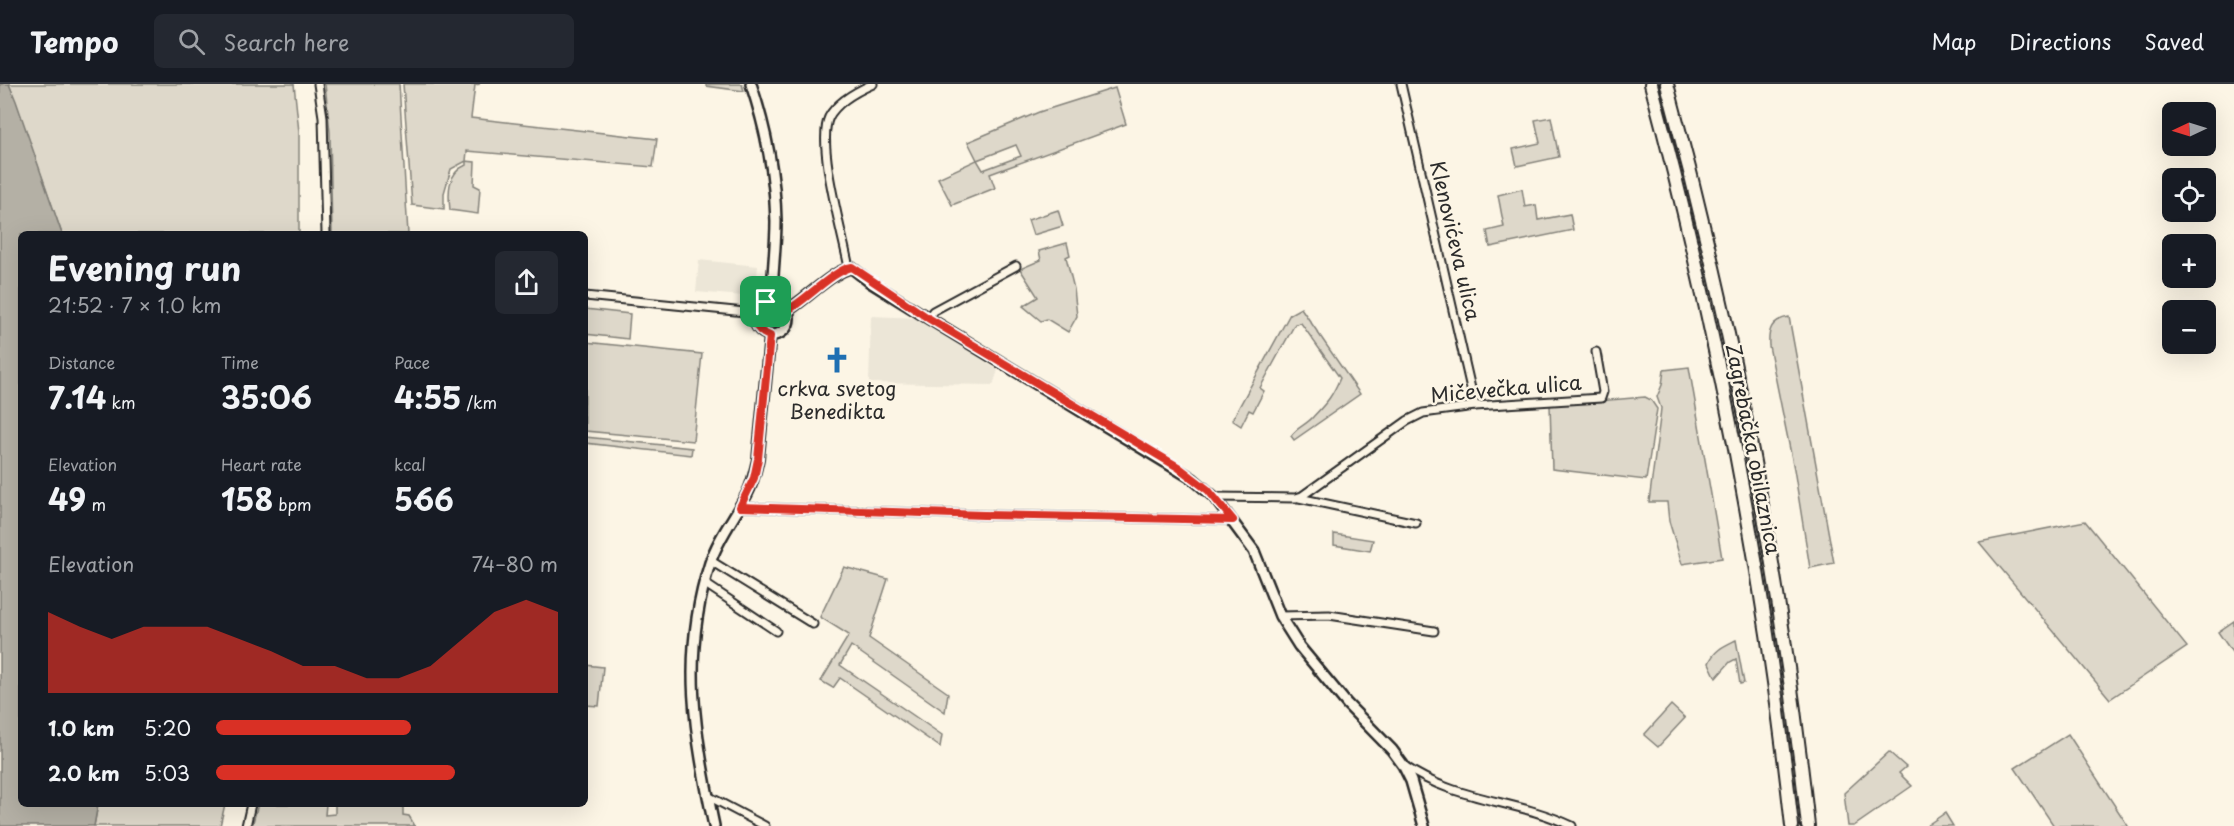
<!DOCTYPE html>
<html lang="en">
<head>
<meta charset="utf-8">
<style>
  body { margin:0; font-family:"Playpen Sans",sans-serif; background:#242831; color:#f1f3f6; height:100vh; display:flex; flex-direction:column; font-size:22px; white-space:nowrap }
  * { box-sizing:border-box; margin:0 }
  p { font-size:20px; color:#9ea1a6 }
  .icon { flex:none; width:33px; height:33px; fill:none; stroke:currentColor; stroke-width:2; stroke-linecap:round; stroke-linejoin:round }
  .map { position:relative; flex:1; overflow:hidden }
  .drawer { position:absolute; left:18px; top:147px; width:570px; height:576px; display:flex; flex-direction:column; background:#171b24; border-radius:9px; box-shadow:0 6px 24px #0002 }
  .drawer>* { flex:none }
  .needle { width:39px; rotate:266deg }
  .fabs { position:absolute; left:2162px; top:18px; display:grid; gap:12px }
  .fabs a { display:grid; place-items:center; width:54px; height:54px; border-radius:9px; background:#171b24; box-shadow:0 6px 24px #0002; font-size:30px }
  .pin { position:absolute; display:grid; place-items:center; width:51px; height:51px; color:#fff; margin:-26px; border-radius:12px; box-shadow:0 3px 9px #0006 }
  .round { display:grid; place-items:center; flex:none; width:63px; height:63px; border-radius:9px; background:#242831 }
  .headline { display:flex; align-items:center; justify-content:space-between; height:102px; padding:0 30px }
  h1 { font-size:33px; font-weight:700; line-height:45px }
  .metrics { display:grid; grid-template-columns:repeat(3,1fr); gap:9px; height:102px; padding:6px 30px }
  .metrics div { display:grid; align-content:center }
  .metrics b { font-size:30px; font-weight:700 }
  .metrics small { font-size:16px; font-weight:400 }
  .metrics p { font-size:16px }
  .chart { height:168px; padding:12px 30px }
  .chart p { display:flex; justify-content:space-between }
  .chart svg { width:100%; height:108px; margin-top:6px; fill:#d93025; opacity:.7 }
  ul { padding:0 30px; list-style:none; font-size:20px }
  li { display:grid; grid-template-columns:96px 72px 1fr; align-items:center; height:45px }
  li i { height:15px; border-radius:8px; background:#d93025 }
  header { display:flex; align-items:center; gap:36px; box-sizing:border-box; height:84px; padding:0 30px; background:#171b24; border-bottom:2px solid #363941 }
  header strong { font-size:28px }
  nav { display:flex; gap:33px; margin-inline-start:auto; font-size:21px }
  .search { width:420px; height:54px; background:#242831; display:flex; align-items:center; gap:15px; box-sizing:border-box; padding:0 21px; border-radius:9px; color:#9ea1a6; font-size:22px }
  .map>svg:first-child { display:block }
</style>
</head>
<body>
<header>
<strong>Tempo</strong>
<div class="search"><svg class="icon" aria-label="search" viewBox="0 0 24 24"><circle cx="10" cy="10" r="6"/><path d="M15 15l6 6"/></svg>Search here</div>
<nav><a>Map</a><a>Directions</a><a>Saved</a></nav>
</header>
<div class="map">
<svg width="2234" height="742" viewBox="0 0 2234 742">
  <rect width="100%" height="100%" fill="#fcf5e5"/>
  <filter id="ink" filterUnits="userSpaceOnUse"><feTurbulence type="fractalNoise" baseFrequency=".0167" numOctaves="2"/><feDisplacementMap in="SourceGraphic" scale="12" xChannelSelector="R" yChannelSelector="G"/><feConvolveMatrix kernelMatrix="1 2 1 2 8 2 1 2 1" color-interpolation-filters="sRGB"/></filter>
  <g filter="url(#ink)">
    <g fill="#ece6d7">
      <polygon points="699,176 758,182 755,213 696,208"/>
      <polygon points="871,232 919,234 998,286 993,301 869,299"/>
    </g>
    <g fill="#ded8ca" stroke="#84827a" stroke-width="1.5" fill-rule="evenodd">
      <polygon points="9,0 294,0 299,48 299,150 62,150"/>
      <polygon points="325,0 399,0 408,150 332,150 330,48"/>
      <path d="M 403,0 L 480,0 L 475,1 L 471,34 L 657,55 L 653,83 L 467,67 L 466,77 L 475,78 L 474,101 L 480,104 L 478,130 L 450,126 C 448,109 447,89 466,81 L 466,77 L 451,85 L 444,109 L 444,125 L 412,121 Z"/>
      <polygon points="706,0 742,0 744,7 706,2"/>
      <path d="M 1115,4 L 1126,40 L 990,90 L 995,104 L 952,121 L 938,94 L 977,76 L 968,58 L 1039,28 ZM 1016,61 L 1021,72 L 983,86 L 977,76 Z"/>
      <polygon points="1551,33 1559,73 1517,82 1513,65 1540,59 1535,36"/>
      <polygon points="1522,105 1525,123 1536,121 1538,136 1570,130 1573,146 1490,163 1487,147 1504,143 1498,111"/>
      <polygon points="1058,126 1063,142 1033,151 1028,136"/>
      <polygon points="1067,159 1070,171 1066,173 1074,205 1077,232 1068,248 1047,235 1041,237 1023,222 1038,213 1020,185 1041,176 1039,167"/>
      <circle cx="773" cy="233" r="12"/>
      <path d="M 1301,224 L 1360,310 L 1294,356 L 1291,352 C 1297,343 1306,341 1313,333 C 1327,318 1332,313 1340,294 L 1301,239 L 1295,240 L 1260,304 L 1264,307 L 1253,328 L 1249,326 L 1241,342 L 1232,336 L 1290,230 Z"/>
      <polygon points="585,225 630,230 628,255 585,250"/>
      <path d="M 1789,233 L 1834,479 L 1810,484 L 1794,385 L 1769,262 C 1768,246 1771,236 1789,233 Z"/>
      <polygon points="585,258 702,270 693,357 585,347"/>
      <polygon points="1689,283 1722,474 1682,480 1669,437 1667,418 1649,418 1660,334 1661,324 1657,313 1662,301 1664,286"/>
      <polygon points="1645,313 1651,316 1657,325 1646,396 1552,385 1550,321"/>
      <polygon points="585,353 692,364 691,371 585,359"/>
      <polygon points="2085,437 2187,563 2110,615 1979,458"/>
      <polygon points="1334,450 1373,456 1370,467 1334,461"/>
      <polygon points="844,483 888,495 869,554 948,609 945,628 851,562 840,581 942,651 940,663 840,594 833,604 821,597 849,551 820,533"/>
      <polygon points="2234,537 2234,571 2218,548"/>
      <path d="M 1736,556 L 1744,599 L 1740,600 L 1736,575 L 1730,578 L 1716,594 L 1709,579 C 1714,566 1724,562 1736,556 Z"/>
      <polygon points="585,581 603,583 599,622 585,621"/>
      <polygon points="1671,621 1685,634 1658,663 1644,651"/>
      <polygon points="2068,650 2128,742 2054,742 2015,684"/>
      <polygon points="1889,668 1906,683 1899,689 1912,702 1854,742 1848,742 1844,709"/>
      <polygon points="98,720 225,720 220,742 94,742"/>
      <polygon points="258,720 326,720 325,731 335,730 335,720 403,720 403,731 409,732 415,742 252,742"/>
      <polygon points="1945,729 1953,742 1926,742"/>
    </g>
    <polygon fill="#b4b0a5" stroke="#7d7b74" stroke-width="1.5" points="0,0 9,0 16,17 62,150 21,150 21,720 98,720 94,742 0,742"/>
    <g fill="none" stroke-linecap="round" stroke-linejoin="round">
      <g stroke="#2b2b2b" stroke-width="11">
        <g id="street">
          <polyline points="318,0 323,33 326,150"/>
          <polyline points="1401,0 1475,322"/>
          <path d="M 849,184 C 843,151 816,60 829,33 C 837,18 857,7 873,0"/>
          <polyline points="585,212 755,229"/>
          <polyline points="928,234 933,227 1016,182"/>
          <polyline points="1214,413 1296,414 1302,412 1407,337 1423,329 1475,322 1601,314 1603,308 1596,268"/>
          <polyline points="1299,414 1416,439"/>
          <polyline points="739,423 984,431 1232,436"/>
          <polyline points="711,477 813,540"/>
          <polyline points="704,499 776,547"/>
          <polyline points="1280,532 1329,531 1434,547"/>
          <path d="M 1403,681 C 1456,718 1516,715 1572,742"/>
          <polyline points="708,712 765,742"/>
          <polyline points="246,742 251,720"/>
        </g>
      </g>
      <g stroke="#2b2b2b" stroke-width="14">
        <g id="secondary">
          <path d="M 751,0 C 766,45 775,90 776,137 C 776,164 772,190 772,217"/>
          <circle cx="772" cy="234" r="17"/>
          <path d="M 788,226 C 805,216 835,185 852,184 L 870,198 L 928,234 L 1193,395 L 1214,413 L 1254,467 L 1280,532 L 1299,562 L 1347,620 L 1392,666 L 1403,681 L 1411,697 L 1424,742"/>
          <path d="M 714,742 C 695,650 680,572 710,479 C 718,454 735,433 747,410 C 753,399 755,388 758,375 L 770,251"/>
        </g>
      </g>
      <g stroke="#2b2b2b" stroke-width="16">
        <g id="highway">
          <path d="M 1651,0 C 1716,243 1765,492 1792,742"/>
          <path d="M 1667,0 C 1733,243 1781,491 1808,742"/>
        </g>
      </g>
      <use href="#street" stroke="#fcf5e5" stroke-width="7"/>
      <use href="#secondary" stroke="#fcf5e5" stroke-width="9"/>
      <use href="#highway" stroke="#fcf5e5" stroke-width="12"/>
    </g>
  </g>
  <g fill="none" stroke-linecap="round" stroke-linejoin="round" filter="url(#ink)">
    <g stroke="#fff" stroke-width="12">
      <path id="route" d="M 852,183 L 928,234 L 1178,383 L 1208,406 L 1233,436 L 984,431 L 740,423 L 754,394 L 758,375 L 770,252 C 737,241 766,199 788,226 C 806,216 834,186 852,183 Z"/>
    </g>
    <use href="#route" stroke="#d93025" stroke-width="8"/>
  </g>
  <defs>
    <g id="church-bare" transform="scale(2.07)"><path d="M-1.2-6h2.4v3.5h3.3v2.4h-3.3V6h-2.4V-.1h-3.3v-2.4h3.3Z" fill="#1f6fb2" stroke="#fcf5e5" stroke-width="2.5" paint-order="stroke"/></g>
  </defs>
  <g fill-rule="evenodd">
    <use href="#church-bare" x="837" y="276"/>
  </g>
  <g text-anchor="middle" stroke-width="5" stroke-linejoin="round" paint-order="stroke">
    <g font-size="20" fill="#2b2b2b" stroke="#fcf5e5">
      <text transform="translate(1455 157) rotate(77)" y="7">Klenovićeva ulica</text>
      <text transform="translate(1506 305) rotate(-5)" y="7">Mičevečka ulica</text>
      <text transform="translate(1753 365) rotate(79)" y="7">Zagrebačka obilaznica</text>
    </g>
    <g font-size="20" fill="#2b2b2b" stroke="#fcf5e5">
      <text x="837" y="312">crkva svetog<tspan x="837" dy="23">Benedikta</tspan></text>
    </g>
  </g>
</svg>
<div class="fabs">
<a><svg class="needle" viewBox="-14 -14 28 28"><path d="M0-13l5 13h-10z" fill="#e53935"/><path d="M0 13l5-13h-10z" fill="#9ea1a6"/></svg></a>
<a><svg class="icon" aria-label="locate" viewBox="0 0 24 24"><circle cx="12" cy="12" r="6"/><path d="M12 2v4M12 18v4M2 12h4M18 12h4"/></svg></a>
<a>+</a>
<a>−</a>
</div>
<div class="pin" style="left:766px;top:218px;background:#1e9e55"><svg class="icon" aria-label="arrive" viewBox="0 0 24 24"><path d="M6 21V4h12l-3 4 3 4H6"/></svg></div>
<section class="drawer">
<div class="headline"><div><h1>Evening run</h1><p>21:52 · 7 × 1.0 km</p></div><a class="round"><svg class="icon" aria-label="share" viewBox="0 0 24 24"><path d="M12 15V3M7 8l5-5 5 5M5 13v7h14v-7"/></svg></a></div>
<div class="metrics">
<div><p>Distance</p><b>7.14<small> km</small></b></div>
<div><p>Time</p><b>35:06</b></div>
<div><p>Pace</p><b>4:55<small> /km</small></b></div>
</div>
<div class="metrics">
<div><p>Elevation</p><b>49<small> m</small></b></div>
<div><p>Heart rate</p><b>158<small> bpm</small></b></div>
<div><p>kcal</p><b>566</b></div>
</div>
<div class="chart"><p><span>Elevation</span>74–80 m</p>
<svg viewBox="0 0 160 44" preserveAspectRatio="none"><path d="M0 44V11L10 17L20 22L30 17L40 17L50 17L60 22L70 27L80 33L90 33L100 38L110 38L120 33L130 22L140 11L150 6L160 11V44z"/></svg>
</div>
<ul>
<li><b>1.0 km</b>5:20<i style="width:57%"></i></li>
<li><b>2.0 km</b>5:03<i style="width:70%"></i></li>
</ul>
</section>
</div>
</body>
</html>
